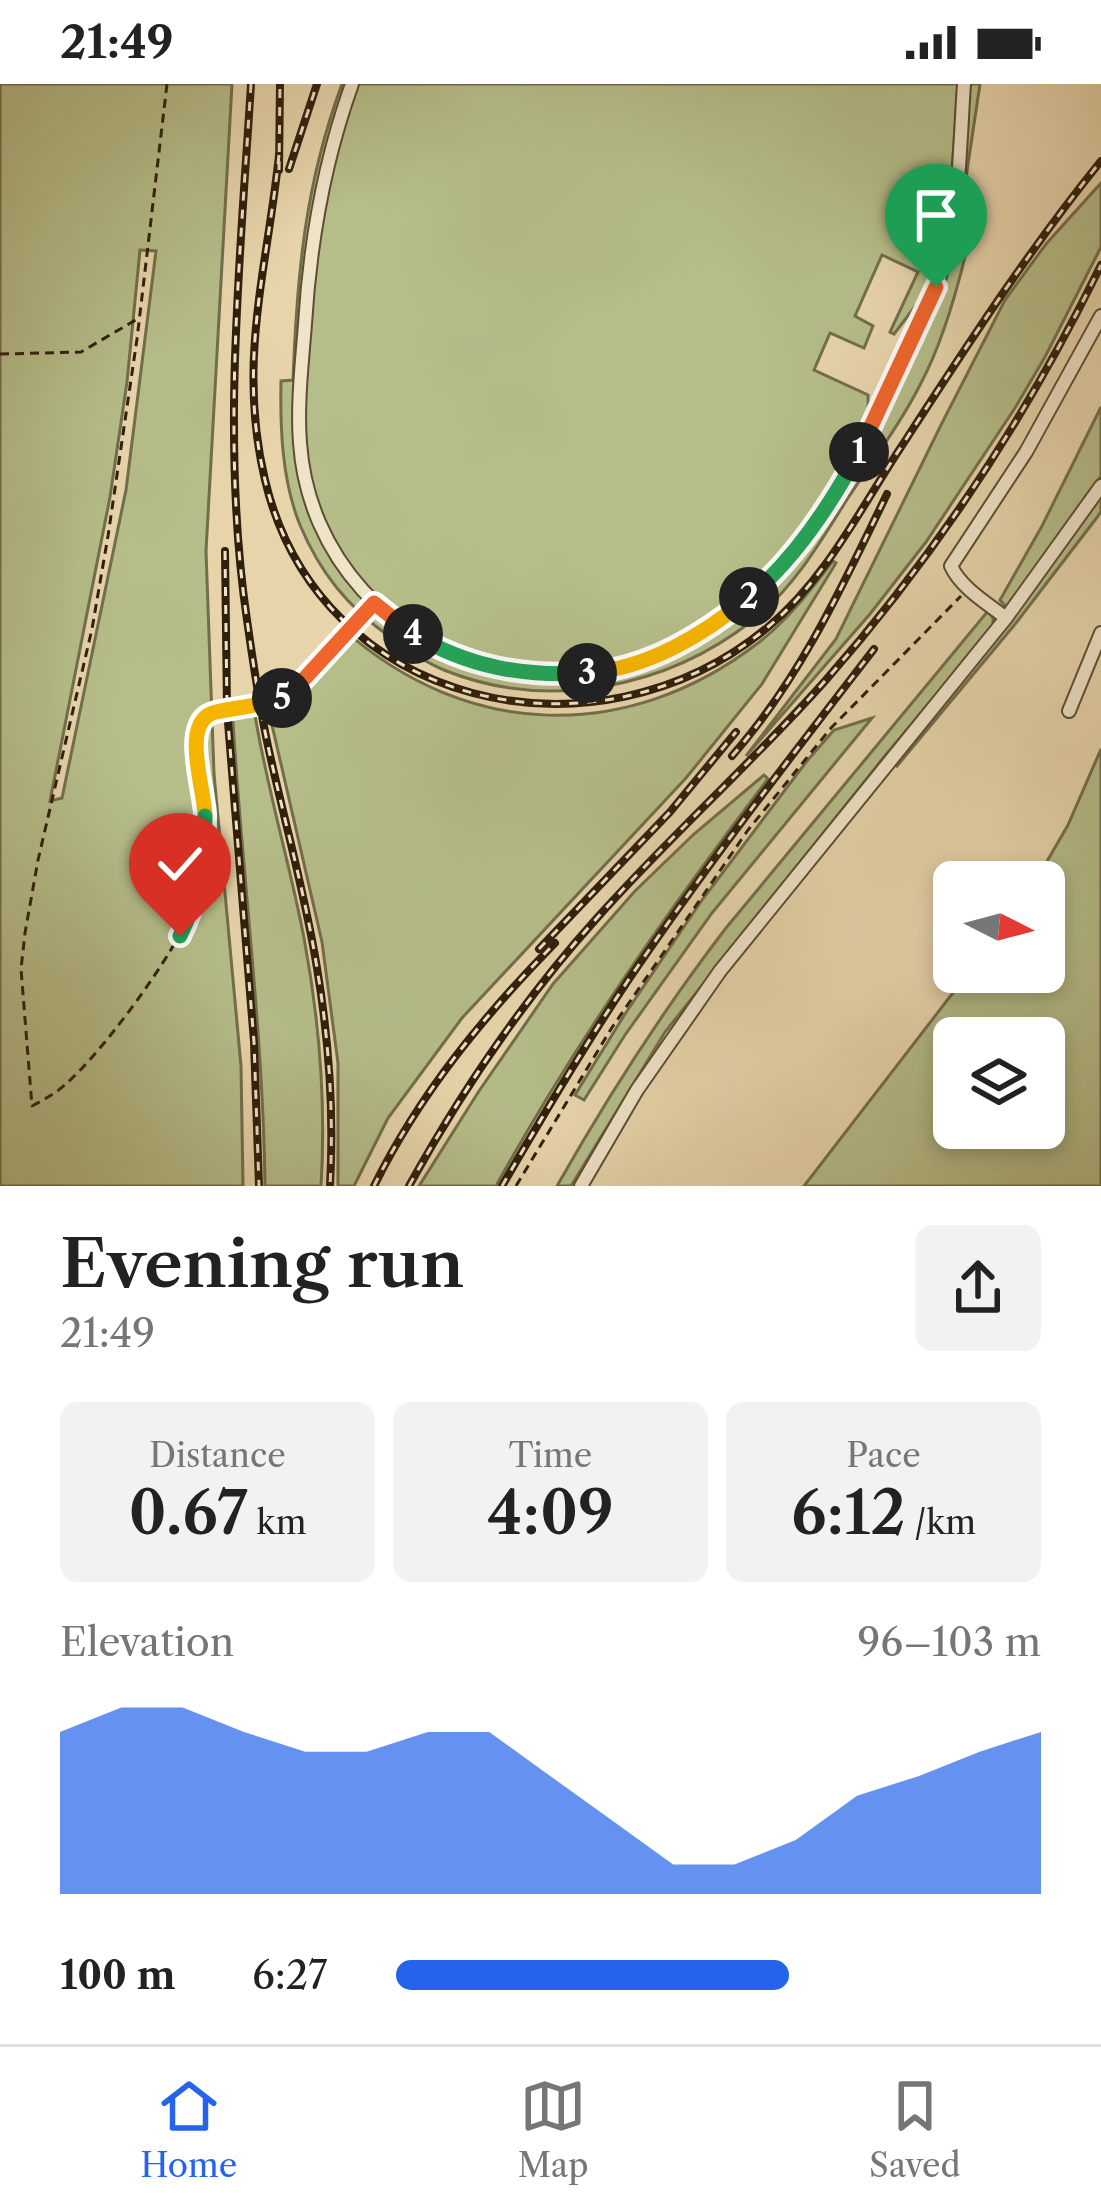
<!DOCTYPE html>
<html lang="en">
<head>
<meta charset="utf-8">
<style>
  body { margin:0; font-family:"Libre Caslon Text",serif; background:#f2f2f2; color:#222; height:100vh; display:flex; flex-direction:column; font-size:45px; white-space:nowrap }
  * { box-sizing:border-box; margin:0 }
  p { font-size:39px; color:#767676 }
  .icon { flex:none; width:66px; height:66px; fill:none; stroke:currentColor; stroke-width:2; stroke-linecap:round; stroke-linejoin:round }
  .map { position:relative; height:1102px; overflow:hidden }
  .sheet { display:flex; flex-direction:column; background:#fff; flex:1 }
  .sheet>* { flex:none }
  .needle { width:78px; rotate:96deg }
  .tools { position:absolute; left:933px; top:777px; display:grid; gap:24px }
  .tools a { display:grid; place-items:center; width:132px; height:132px; border-radius:18px; background:#fff; box-shadow:0 6px 18px #0003; font-size:60px }
  .pin { position:absolute; display:grid; place-items:center; width:102px; height:102px; color:#fff; margin:-123px -51px; border-radius:50% 50% 50% 0; rotate:-45deg; box-shadow:0 0 12px #0007 }
  .pin .icon { rotate:45deg }
  .km { position:absolute; width:60px; height:60px; margin:-30px; border-radius:50%; background:#222; color:#fff; font-size:33px; line-height:60px; text-align:center }
  .round { display:grid; place-items:center; flex:none; width:126px; height:126px; border-radius:18px; background:#f2f2f2 }
  .overview { display:flex; align-items:center; justify-content:space-between; height:204px; padding:0 60px }
  h1 { font-size:66px; font-weight:600; line-height:90px }
  .stats { display:grid; grid-template-columns:repeat(3,1fr); gap:18px; height:204px; padding:12px 60px }
  .stats div { display:grid; align-content:center; border-radius:18px; background:#f2f2f2; text-align:center }
  .stats b { font-size:60px; font-weight:600 }
  .stats small { font-size:33px; font-weight:400 }
  .stats p { font-size:33px }
  .chart { height:336px; padding:24px 60px }
  .chart p { display:flex; justify-content:space-between }
  .chart svg { width:100%; height:216px; margin-top:12px; fill:#2563eb; opacity:.7 }
  ul { padding:0 60px; list-style:none; font-size:39px }
  li { display:grid; grid-template-columns:192px 144px 1fr; align-items:center; height:90px }
  li i { height:30px; border-radius:15px; background:#2563eb }
  .status { display:flex; justify-content:space-between; align-items:center; height:84px; padding:0 60px; background:#fff; direction:ltr }
  .status svg { height:33px; fill:currentColor }
  .tab-bar { display:flex; justify-content:space-around; align-items:center; height:168px; border-top:3px solid #e0e0e0; background:#fff; font-size:33px; color:#767676 }
  .tab-bar a { display:grid; justify-items:center; gap:6px }
  .tab-bar .selected { color:#2563eb }
  .map>svg:first-child { display:block }
</style>
</head>
<body>
<div class="status"><b>21:49</b><svg viewBox="0 0 49 12"><path d="M0 12V9h3v3zM5 12V6h3v6zM10 12V3h3v9zM15 12V0h3v12zM26 1h20v11H26zM47 4h2v5h-2z"/></svg></div>
<div class="map">
<svg width="1101" height="1102" viewBox="0 0 1101 1102">
  <rect width="100%" height="100%" fill="#e7d4ab"/>
  <filter id="stains"><feTurbulence type="fractalNoise" baseFrequency=".00167" numOctaves="4"/><feColorMatrix values="0 0 0 0 .2 0 0 0 0 .09 0 0 0 0 .02 0 0 0 .5 -.17"/></filter>
  <radialGradient id="worn" r=".72"><stop offset=".6" stop-color="#630" stop-opacity="0"/><stop offset="1" stop-color="#630" stop-opacity=".3"/></radialGradient>
  <g fill="#b5bd89" stroke="#726e4a" stroke-width="3" fill-rule="evenodd">
    <path d="M 0,0 L 232,0 L 206,467 L 214,690 L 241,982 L 243,1102 L 0,1102 ZM 140,166 L 156,167 L 126,406 L 62,714 L 50,717 L 110,413 L 127,298 Z"/>
    <path d="M 342,0 L 958,0 L 951,101 L 943,161 L 930,203 L 894,250 L 890,248 L 918,188 L 882,171 L 855,232 L 873,242 L 864,264 L 830,249 L 814,286 L 868,311 C 868,319 869,331 867,339 C 860,366 823,417 805,441 C 774,483 738,522 693,548 C 596,605 467,592 382,520 C 352,494 333,458 316,422 L 309,430 L 336,482 L 357,509 L 410,554 L 441,572 L 468,582 L 552,595 L 693,560 L 736,533 L 766,502 L 816,442 L 942,199 L 968,0 L 980,0 L 958,147 L 970,152 C 959,200 944,256 921,299 C 901,339 873,376 848,414 C 821,457 794,504 753,536 C 667,604 547,628 444,586 C 424,578 407,565 390,553 C 348,523 320,489 300,441 C 282,397 280,344 281,297 L 293,296 C 297,190 305,100 342,0 Z"/>
    <polygon points="1101,99 1101,163 1045,273 1015,324 926,458 870,530 746,672 836,555 942,339 1005,216 1046,160"/>
    <polygon points="1101,323 1101,392 1007,524 1000,516 1042,442"/>
    <polygon points="1101,410 1101,428 1095,436 1016,539 897,682 895,680"/>
    <path d="M 833,477 L 836,479 L 762,600 L 686,694 L 462,934 L 388,1034 L 354,1102 L 338,1102 L 338,979 L 322,858 L 266,615 L 290,604 L 343,545 C 466,655 627,660 758,559 C 788,536 810,507 833,477 Z"/>
    <path d="M 988,527 L 993,534 L 993,543 L 884,673 L 665,948 L 571,1102 L 557,1102 C 608,1012 663,926 726,844 Z"/>
    <path d="M 253,619 C 265,699 289,775 304,854 C 319,934 326,1021 321,1102 L 265,1102 C 263,941 241,782 232,622 Z"/>
    <polygon points="872,634 712,829 625,951 584,1016 575,1011 625,930 702,816 807,677 834,646"/>
    <path d="M 1101,665 L 1101,1102 L 804,1102 L 969,888 L 1044,888 L 1044,798 L 1035,798 L 1068,741 ZM 954,954 L 1044,954 L 1044,1044 L 954,1044 Z"/>
    <path d="M 764,691 L 768,695 C 669,825 575,959 496,1102 L 419,1102 L 479,1007 L 553,900 L 635,807 L 694,750 Z"/>
  </g>
  <g fill="none" stroke-linecap="round" stroke-linejoin="round">
    <g stroke="#5e4c33" stroke-width="16">
      <g id="minor">
        <path d="M 352,0 C 324,78 310,158 305,240 C 302,279 297,320 300,359 C 308,473 392,562 502,586 C 571,601 654,584 711,543 C 805,478 858,375 905,273 C 920,240 937,207 946,172 C 960,116 960,57 964,0"/>
        <path d="M 1006,534 C 987,519 961,504 951,482 L 1026,368 L 1101,232"/>
        <polyline points="1069,627 1101,549"/>
        <polyline points="581,1102 637,1006 720,887 1006,534 1101,402"/>
      </g>
    </g>
    <g stroke="#301f0b" stroke-width="3" stroke-dasharray="9 6" stroke-linecap="butt">
      <path d="M 167,0 L 137,255 L 108,452 L 92,545 L 38,776 L 25,849 L 21,885 L 32,1022 C 40,1018 48,1013 56,1008 C 94,981 178,867 193,822 C 202,796 204,767 205,740 C 205,713 187,661 200,639 C 210,621 243,626 260,621 C 272,619 284,613 294,606 L 369,525"/>
      <polyline points="0,270 81,268 139,234"/>
      <polyline points="516,1102 611,945 748,746 831,644 961,512"/>
    </g>
    <use href="#minor" stroke="#efe3c8" stroke-width="12"/>
    <g stroke="#301f0b" stroke-width="8">
      <g id="rail">
        <path d="M 251,0 C 240,177 221,360 247,536 C 253,578 259,621 268,662 C 284,736 305,809 317,884 C 329,956 334,1029 330,1102"/>
        <path d="M 279,71 C 267,186 237,278 265,396 C 319,625 597,686 768,543 C 826,495 862,422 903,360 C 966,263 1028,167 1101,77"/>
        <polyline points="289,85 317,0"/>
        <polyline points="279,86 280,0"/>
        <polyline points="225,467 227,626 254,958 259,1102"/>
        <path d="M 732,672 C 800,595 843,501 887,410"/>
        <polyline points="539,865 670,728 736,648"/>
        <path d="M 374,1102 C 420,1009 483,933 555,859"/>
        <path d="M 409,1102 C 462,1006 524,915 597,834 C 670,752 752,679 825,597 C 935,472 1028,331 1101,181"/>
        <path d="M 502,1102 C 542,1033 583,964 627,898 C 705,783 790,674 874,565"/>
      </g>
    </g>
    <use href="#rail" stroke="#efe3c8" stroke-width="3" stroke-dasharray="9" stroke-linecap="butt"/>
  </g>
  <g fill="none" stroke-linecap="round" stroke-linejoin="round">
    <g stroke="#fff" stroke-width="24">
      <polyline id="split-1" points="859,368 936,203"/>
    </g>
    <g stroke="#fff" stroke-width="24">
      <path id="split-2" d="M 749,513 C 795,475 831,420 859,368"/>
    </g>
    <g stroke="#fff" stroke-width="24">
      <path id="split-3" d="M 587,589 C 647,585 705,550 749,513"/>
    </g>
    <g stroke="#fff" stroke-width="24">
      <path id="split-4" d="M 413,550 C 468,583 524,593 587,589"/>
    </g>
    <g stroke="#fff" stroke-width="24">
      <polyline id="split-5" points="282,614 294,606 374,519 413,550"/>
    </g>
    <g stroke="#fff" stroke-width="24">
      <path id="split-6" d="M 205,732 C 205,705 179,636 216,628 C 239,623 260,622 282,614"/>
    </g>
    <g stroke="#fff" stroke-width="24">
      <path id="split-7" d="M 180,852 C 199,814 205,774 205,732"/>
    </g>
    <use href="#split-1" stroke="#f0652b" stroke-width="15"/>
    <use href="#split-2" stroke="#22a559" stroke-width="15"/>
    <use href="#split-3" stroke="#f5b400" stroke-width="15"/>
    <use href="#split-4" stroke="#22a559" stroke-width="15"/>
    <use href="#split-5" stroke="#f0652b" stroke-width="15"/>
    <use href="#split-6" stroke="#f5b400" stroke-width="15"/>
    <use href="#split-7" stroke="#22a559" stroke-width="15"/>
  </g>
  <rect width="100%" height="100%" filter="url(#stains)"/>
  <rect width="100%" height="100%" fill="url(#worn)"/>
</svg>
<div class="tools">
<a><svg class="needle" viewBox="-14 -14 28 28"><path d="M0-13l5 13h-10z" fill="#e53935"/><path d="M0 13l5-13h-10z" fill="#767676"/></svg></a>
<a><svg class="icon" aria-label="layers" viewBox="0 0 24 24"><path d="M12 4l9 5-9 5-9-5zM3 14l9 5 9-5"/></svg></a>
</div>
<div class="pin" style="left:936px;top:203px;background:#1e9e55"><svg class="icon" aria-label="arrive" viewBox="0 0 24 24"><path d="M6 21V4h12l-3 4 3 4H6"/></svg></div>
<div class="pin" style="left:180px;top:852px;background:#d93025"><svg class="icon" aria-label="check" viewBox="0 0 24 24"><path d="M5 12l5 5 9-10"/></svg></div>
<b class="km" style="left:859px;top:368px">1</b>
<b class="km" style="left:749px;top:513px">2</b>
<b class="km" style="left:587px;top:589px">3</b>
<b class="km" style="left:413px;top:550px">4</b>
<b class="km" style="left:282px;top:614px">5</b>
</div>
<section class="sheet">
<div class="overview"><div><h1>Evening run</h1><p>21:49</p></div><a class="round"><svg class="icon" aria-label="share" viewBox="0 0 24 24"><path d="M12 15V3M7 8l5-5 5 5M5 13v7h14v-7"/></svg></a></div>
<div class="stats">
<div><p>Distance</p><b>0.67<small> km</small></b></div>
<div><p>Time</p><b>4:09</b></div>
<div><p>Pace</p><b>6:12<small> /km</small></b></div>
</div>
<div class="chart"><p><span>Elevation</span>96–103 m</p>
<svg viewBox="0 0 160 44" preserveAspectRatio="none"><path d="M0 44V11L10 6L20 6L30 11L40 15L50 15L60 11L70 11L80 20L90 29L100 38L110 38L120 33L130 24L140 20L150 15L160 11V44z"/></svg>
</div>
<ul>
<li><b>100 m</b>6:27<i style="width:61%"></i></li>
</ul>
</section>
<nav class="tab-bar">
<a class="selected"><svg class="icon" aria-label="home" viewBox="0 0 24 24"><path d="M3 11l9-7 9 7M6 9v11h12V9"/></svg>Home</a>
<a><svg class="icon" aria-label="map" viewBox="0 0 24 24"><path d="M3 6l6-2 6 2 6-2v14l-6 2-6-2-6 2zM9 4v14M15 6v14"/></svg>Map</a>
<a><svg class="icon" aria-label="saved" viewBox="0 0 24 24"><path d="M7 4h10v16l-5-4-5 4z"/></svg>Saved</a>
</nav>
</body>
</html>
